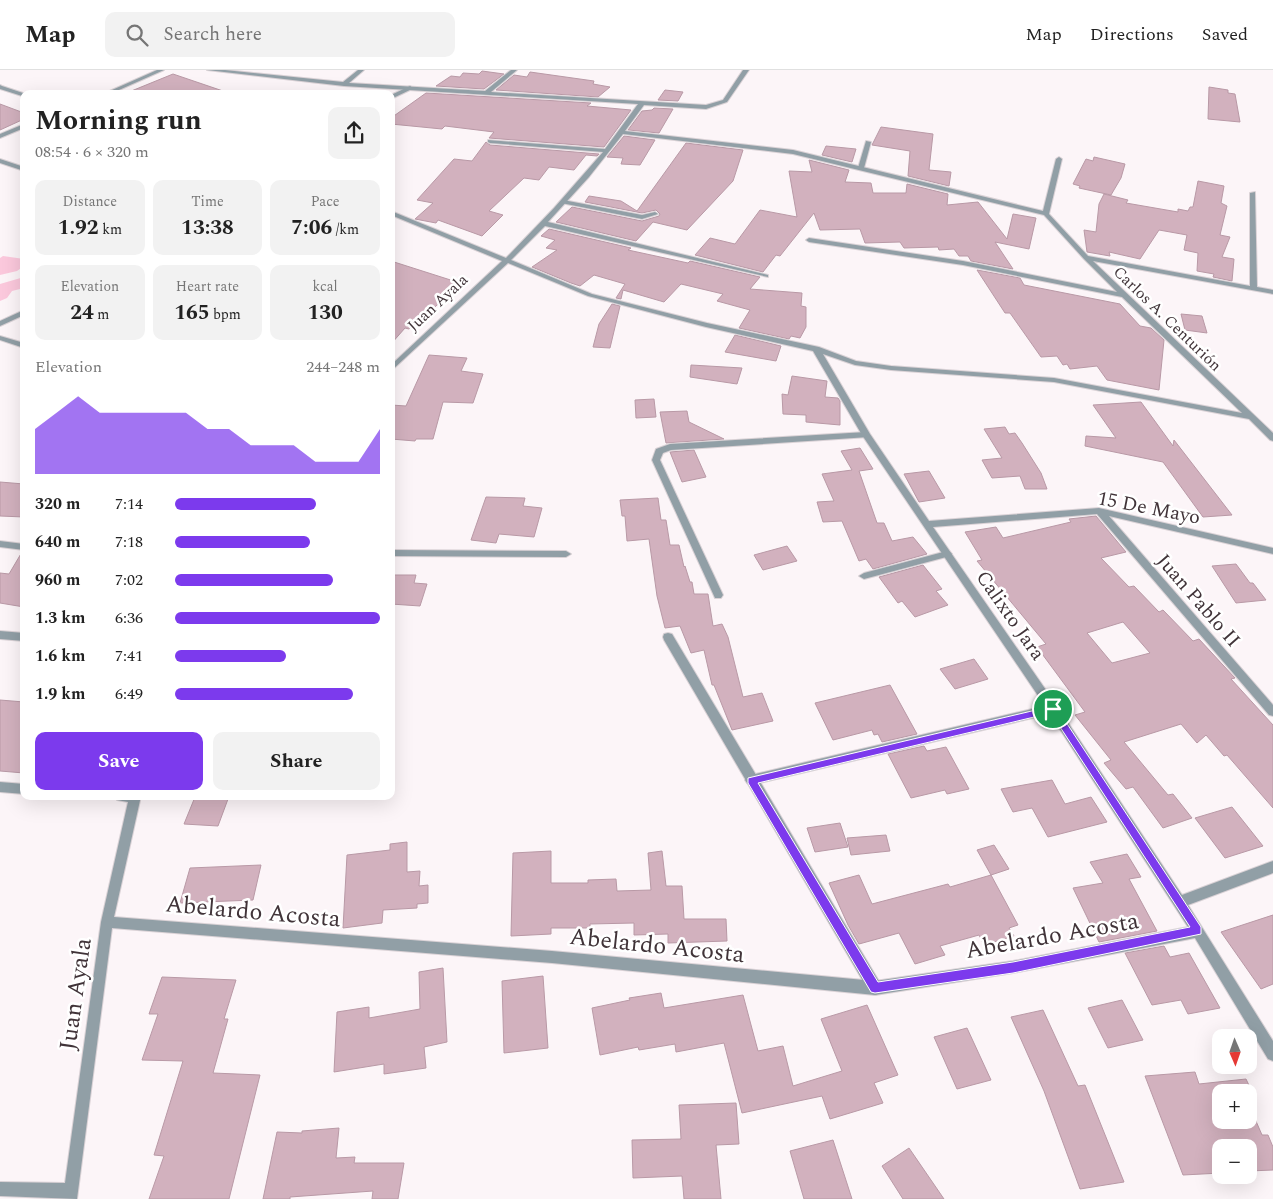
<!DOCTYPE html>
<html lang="en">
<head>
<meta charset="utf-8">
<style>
  body { margin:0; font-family:Spectral,serif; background:#f2f2f2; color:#222; height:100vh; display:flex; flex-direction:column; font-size:19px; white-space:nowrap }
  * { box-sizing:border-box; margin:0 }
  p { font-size:16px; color:#767676 }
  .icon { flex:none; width:28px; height:28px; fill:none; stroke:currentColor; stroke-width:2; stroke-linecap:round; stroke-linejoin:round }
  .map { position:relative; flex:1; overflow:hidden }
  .details { position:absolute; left:20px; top:20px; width:375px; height:710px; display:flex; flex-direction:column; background:#fff; border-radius:10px; box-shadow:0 5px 20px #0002 }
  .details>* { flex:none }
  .needle { width:32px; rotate:178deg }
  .fabs { position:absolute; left:1212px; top:959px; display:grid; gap:10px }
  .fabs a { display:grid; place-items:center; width:45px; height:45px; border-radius:10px; background:#fff; box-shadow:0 5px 20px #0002; font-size:25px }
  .pin { position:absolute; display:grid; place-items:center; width:42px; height:42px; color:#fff; margin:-21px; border:2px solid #fff; border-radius:50%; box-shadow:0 1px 5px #0007 }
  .round { display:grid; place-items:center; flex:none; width:52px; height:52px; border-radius:10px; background:#f2f2f2 }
  .head { display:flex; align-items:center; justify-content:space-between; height:85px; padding:0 15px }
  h1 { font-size:28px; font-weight:700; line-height:38px }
  .metrics { display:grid; grid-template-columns:repeat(3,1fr); gap:8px; height:85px; padding:5px 15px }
  .metrics div { display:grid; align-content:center; border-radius:10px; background:#f2f2f2; text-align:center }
  .metrics b { font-size:21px; font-weight:700 }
  .metrics small { font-size:14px; font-weight:400 }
  .metrics p { font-size:14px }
  .chart { height:140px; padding:10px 15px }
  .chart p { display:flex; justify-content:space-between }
  .chart svg { width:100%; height:90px; margin-top:5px; fill:#7c3aed; opacity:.7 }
  .button { display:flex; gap:10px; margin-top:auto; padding:10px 15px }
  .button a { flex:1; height:58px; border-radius:10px; background:#7c3aed; color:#fff; font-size:20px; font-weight:700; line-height:58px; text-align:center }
  .button a+a { background:#f2f2f2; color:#222 }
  ul { padding:0 15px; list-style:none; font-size:16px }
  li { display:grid; grid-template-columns:80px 60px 1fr; align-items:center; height:38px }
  li i { height:12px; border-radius:6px; background:#7c3aed }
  header { display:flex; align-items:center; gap:30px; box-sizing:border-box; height:70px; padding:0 25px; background:#fff; border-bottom:1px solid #e0e0e0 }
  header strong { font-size:24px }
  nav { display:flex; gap:28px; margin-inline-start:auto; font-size:18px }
  .search { width:350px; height:45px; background:#f2f2f2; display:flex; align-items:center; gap:12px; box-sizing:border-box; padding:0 18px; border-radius:10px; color:#767676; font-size:19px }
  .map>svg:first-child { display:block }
</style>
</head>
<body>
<header>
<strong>Map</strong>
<div class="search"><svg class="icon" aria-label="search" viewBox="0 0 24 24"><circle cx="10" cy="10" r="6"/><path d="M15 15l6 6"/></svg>Search here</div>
<nav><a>Map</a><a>Directions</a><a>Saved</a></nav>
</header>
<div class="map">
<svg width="1273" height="1129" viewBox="0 0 1273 1129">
  <rect width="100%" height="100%" fill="#fcf5f8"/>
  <g fill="#fbc8dc">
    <polygon points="3,186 24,189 24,196 17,201 0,205 0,188"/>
    <polygon points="24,207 24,218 12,221 7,228 0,231 0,214"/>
  </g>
  <g fill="#d2b1be" stroke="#b999a6" fill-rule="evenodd">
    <polygon points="482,1 504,4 484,19 436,16 451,6 460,7 463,3 479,4"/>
    <polygon points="530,2 594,11 593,14 610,17 598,27 496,20 514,5 527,7"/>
    <polygon points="173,4 223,21 223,24 124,24"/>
    <polygon points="1209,17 1228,20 1228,23 1235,24 1240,52 1208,49"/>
    <polygon points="665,20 683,22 678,31 658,30"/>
    <polygon points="426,23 591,33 587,36 631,40 604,77 489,68 494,62 445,56 442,59 391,54 391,48"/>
    <polygon points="0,34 24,43 24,49 0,60"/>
    <polygon points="654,38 673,39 659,63 628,60 642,41 652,40"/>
    <polygon points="881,57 933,64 929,100 951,102 949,116 908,106 910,81 872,75"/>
    <polygon points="624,66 655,70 640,95 621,94 623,88 607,87"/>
    <polygon points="486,72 490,75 599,84 597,86 586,85 574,100 549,97 539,110 524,108 489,141 503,145 482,166 438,150 436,153 415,149 433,133 417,130 454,89 472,91"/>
    <polygon points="686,73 743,80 733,111 687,160 653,152 636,171 556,152 572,137 642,151 659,146 660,144 656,140 642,143 585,132 589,126 621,131 637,141"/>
    <polygon points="826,76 856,79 852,92 822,85"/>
    <polygon points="1094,87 1125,94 1121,108 1111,125 1079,118 1080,116 1073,114 1086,89 1093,91"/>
    <polygon points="809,90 849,100 845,112 871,113 873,123 906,123 907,114 948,124 947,135 978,132 1007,169 1013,144 1036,148 1029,179 995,172 1013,199 971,191 968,186 959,186 954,179 939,180 938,177 904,178 900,172 865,173 860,159 820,160 814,143 780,186 776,185 763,202 695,185 710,168 735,174 760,140 797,147 789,101 812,102"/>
    <polygon points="1198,111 1224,116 1221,133 1227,136 1220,165 1230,167 1222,187 1234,189 1232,211 1213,207 1214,204 1197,201 1198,183 1184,180 1187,165 1159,160 1140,189 1109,182 1110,186 1087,182 1084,160 1096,162 1099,134 1104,124 1128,130 1126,133 1178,142 1178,139 1188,141 1190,137 1193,137"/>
    <polygon points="549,159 631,178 628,180 688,193 690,191 760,207 750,219 802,223 801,236 806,237 806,257 800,268 791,266 789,269 739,258 750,240 717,231 723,224 681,214 664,232 623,220 621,229 616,228 625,214 594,205 580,216 571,213 532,197 557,180 546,178 555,170 541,166"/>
    <polygon points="391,191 460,213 439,229 443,230 409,259 405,258 391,274"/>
    <polygon points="977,200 1020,208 1024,215 1120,234 1140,256 1151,258 1164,270 1159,320 1107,310 1097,296 1070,299 1067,294 1063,295 1057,286 1041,287 1010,243 1005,243"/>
    <polygon points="612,234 620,236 610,278 593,277 599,254"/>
    <polygon points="1181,244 1202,246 1207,263 1185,260"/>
    <polygon points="735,265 781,276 776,291 725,282"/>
    <polygon points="429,285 467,288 461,301 483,304 473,333 443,332 433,369 416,369 415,371 391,369 391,335 406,336"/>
    <polygon points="691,295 742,298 737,314 690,307"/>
    <polygon points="792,306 827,311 825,327 838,328 840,331 840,355 806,352 806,345 783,344 782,324 788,325"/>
    <polygon points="654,329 656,347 636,348 635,330"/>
    <polygon points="1141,332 1173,376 1174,370 1232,445 1203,447 1163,392 1085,376 1086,366 1116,368 1093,335"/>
    <polygon points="687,341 689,352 724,369 666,373 660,342"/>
    <polygon points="1005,357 1009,364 1015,363 1022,373 1041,403 1047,419 1025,419 1020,406 992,408 982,390 1002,388 984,359"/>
    <polygon points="860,378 873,399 859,401 877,453 884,453 892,471 913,467 927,484 873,499 866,489 859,491 842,451 823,452 817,432 834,431 822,404 852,400 841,381"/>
    <polygon points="694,380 706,407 682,412 670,382"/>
    <polygon points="929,401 945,428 919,432 904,404"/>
    <polygon points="0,412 24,414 24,447 0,446"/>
    <polygon points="486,427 525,428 523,436 542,438 534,467 499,464 496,473 471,470"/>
    <polygon points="658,428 661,450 666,450 670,475 679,475 684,497 685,496 690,512 692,512 694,524 708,524 713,556 722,554 728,567 743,627 762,623 773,651 732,660 714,615 712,615 704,580 691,583 680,556 665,558 657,526 649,469 627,471 625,446 622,446 620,430"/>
    <path d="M 1096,446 L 1126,482 L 1101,488 L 1129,517 L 1134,516 L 1159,542 L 1163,540 L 1193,571 L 1199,569 L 1235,608 L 1231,609 L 1273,655 L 1273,738 L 1227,685 L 1224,686 L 1206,665 L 1197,673 L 1181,654 L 1124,672 L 1168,725 L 1173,724 L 1192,748 L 1163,758 L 1133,717 L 1126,719 L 1104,693 L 1111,690 L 1075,645 L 1085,642 L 1037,577 L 1046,574 L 977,491 L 982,490 L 965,462 L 996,457 L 1003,468 L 1071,452 L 1069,449 ZM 1123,552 L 1150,583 L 1112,593 L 1087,563 Z"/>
    <polygon points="787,476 797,491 763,500 754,485"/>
    <polygon points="22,482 24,482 24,537 0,533 0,503 9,504"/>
    <polygon points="1236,494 1250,513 1253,513 1266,530 1236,533 1212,496"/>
    <polygon points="923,495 942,519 936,521 948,535 915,547 902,531 898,533 879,507"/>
    <polygon points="391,505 416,505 414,513 427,514 420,536 391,534"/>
    <polygon points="974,589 988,609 955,619 940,599"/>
    <polygon points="890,615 917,664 882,672 878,664 874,665 872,660 833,670 815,633"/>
    <polygon points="0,630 24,632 24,703 0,701"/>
    <polygon points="924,676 927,681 946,677 969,719 947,724 945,720 911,728 888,684"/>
    <polygon points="1052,710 1065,734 1091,727 1107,752 1048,767 1032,738 1013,742 1001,719"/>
    <polygon points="195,727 228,729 218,756 184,754"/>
    <polygon points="1232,737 1263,776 1225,788 1195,748"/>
    <polygon points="840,753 848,777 815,782 807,758"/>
    <polygon points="886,765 890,781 851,785 847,768"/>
    <polygon points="407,772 407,802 420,801 419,816 428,815 428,833 417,834 417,838 383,840 382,853 343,858 347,785 390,780 390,774"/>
    <polygon points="994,775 1009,799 991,805 977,780"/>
    <polygon points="551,781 551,813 588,813 588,810 616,809 617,821 651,820 648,783 662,781 666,816 682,816 684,849 726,849 727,871 668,873 668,864 634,865 634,853 590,854 590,858 551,858 551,864 511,866 513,783"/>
    <polygon points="1127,784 1141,807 1129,809 1157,861 1099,872 1073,818 1103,813 1090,792"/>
    <polygon points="261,795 253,830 180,833 190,798"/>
    <polygon points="859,805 872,834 948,814 950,817 991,805 1018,855 1009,858 1014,866 984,875 979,865 940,876 945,885 915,894 899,863 859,874 848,855 829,813"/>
    <polygon points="1273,845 1273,914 1261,919 1221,862"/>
    <polygon points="1164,876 1170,887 1189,883 1220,938 1188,944 1181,930 1152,935 1125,883"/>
    <polygon points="443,898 447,972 424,977 426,998 384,1004 384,994 334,1002 337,942 369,937 369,948 420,939 419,902"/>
    <polygon points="543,906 548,978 504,983 502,911"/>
    <polygon points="162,907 236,910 224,949 228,949 213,1003 260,1005 229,1129 149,1129 164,1086 154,1085 183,991 142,990 158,944 149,944"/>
    <polygon points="661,923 664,938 743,925 758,981 783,976 793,1016 842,1001 821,949 867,935 898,1005 874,1013 883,1033 830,1049 822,1026 742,1043 724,973 676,982 675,974 639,980 638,977 600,985 592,938 630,930 629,928"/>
    <polygon points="1122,930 1143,970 1108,978 1088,938"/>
    <polygon points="1043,940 1078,1016 1085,1015 1124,1112 1080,1119 1044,1021 1011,947"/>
    <polygon points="967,958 991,1010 957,1019 934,967"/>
    <polygon points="1195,1002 1199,1014 1246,1009 1255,1028 1249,1029 1249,1022 1221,1022 1221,1050 1249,1050 1249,1035 1262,1065 1268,1065 1273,1077 1273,1100 1249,1101 1249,1078 1221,1078 1221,1103 1183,1105 1145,1006"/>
    <polygon points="736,1033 739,1074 716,1075 721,1129 684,1129 682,1106 633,1108 632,1070 681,1069 679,1035"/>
    <polygon points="339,1058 336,1088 355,1087 354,1093 404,1093 398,1129 372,1129 373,1121 290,1127 290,1129 263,1129 277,1062 302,1063 302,1061"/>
    <polygon points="833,1070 852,1129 804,1129 790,1081"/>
    <polygon points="909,1078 944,1129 903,1129 882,1096"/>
  </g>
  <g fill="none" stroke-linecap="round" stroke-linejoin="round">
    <g stroke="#dad2d6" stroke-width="2">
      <g id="service">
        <polygon points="410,16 413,18 412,19 391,29 391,25"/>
        <polygon points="866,71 871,72 864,98 861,100 858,98"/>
        <polygon points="563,130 642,145 655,142 658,144 642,149 561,133 561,131"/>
        <polygon points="866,362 869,363 869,367 671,380 663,383 660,390 723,525 721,528 715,528 652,390 656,379 670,374"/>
        <polygon points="0,471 24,474 24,480 0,477"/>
        <polygon points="947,481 950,482 952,484 950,486 864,509 859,506 864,503"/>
        <polygon points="668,563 672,564 880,913 882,918 880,923 875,925 870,923 664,570 663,567 664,564"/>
      </g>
    </g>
    <g stroke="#dad2d6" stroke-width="2">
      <g id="minor">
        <path d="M 207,0 L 225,0 L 343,12 L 358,0 L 364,0 L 349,13 L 485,21 L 511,0 L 517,0 L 491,22 L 706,35 L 723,30 L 743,0 L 749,0 L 727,32 L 706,39 L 644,35 L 625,61 L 793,80 L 1043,141 L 1056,89 L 1059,87 L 1062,89 L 1049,144 L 1088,186 L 1250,216 L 1250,123 L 1255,122 L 1257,217 L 1273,220 L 1273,224 L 1093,191 L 1273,363 L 1273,371 L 1270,370 L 1249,349 L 1054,312 L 891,300 L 855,295 L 823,284 L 870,364 L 929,451 L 1099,438 L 1273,478 L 1273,484 L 1109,446 L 1273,635 L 1273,646 L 1269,645 L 1097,444 L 933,457 L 1057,636 L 1182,825 L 1273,791 L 1273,803 L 1188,835 L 1273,971 L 1273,991 L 1268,989 L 1195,868 L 1013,903 L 875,925 L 552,893 L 112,858 L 77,1129 L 0,1126 L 0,1112 L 65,1113 L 101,852 L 128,732 L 117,730 L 115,726 L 141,726 L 114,847 L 552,881 L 875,911 L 1013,891 L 1188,857 L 1050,644 L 751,715 L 747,713 L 745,710 L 747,707 L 751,705 L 1045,636 L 862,365 L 813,281 L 706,257 L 588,226 L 508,193 L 391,301 L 391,295 L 502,191 L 391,145 L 391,141 L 506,188 L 554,138 L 603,82 L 490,73 L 488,72 L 488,70 L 605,79 L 638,34 L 344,16 ZM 623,64 L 793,84 L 1044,145 L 1084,189 L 1117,222 L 963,191 L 809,168 L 806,170 L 809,172 L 963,195 L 1122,227 L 1242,343 L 1054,308 L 891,296 L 856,291 L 819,277 L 707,253 L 592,224 L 511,190 L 545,156 L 768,207 L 768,205 L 548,152 L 589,107 Z"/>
        <polygon points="0,15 2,16 26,24 24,24 24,27 22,26 0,19"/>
        <polygon points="0,89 24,97 24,101 0,93"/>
        <polygon points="24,240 24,245 0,256 0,251"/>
        <polygon points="0,266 24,273 24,278 0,270"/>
        <polygon points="391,480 566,481 571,484 566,487 391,486"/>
        <polygon points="0,561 24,563 24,571 0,569"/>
        <polygon points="0,712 24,714 24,724 0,722"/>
      </g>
    </g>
    <g stroke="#dad2d6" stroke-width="2">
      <g id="tertiary">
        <polygon points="157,0 164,0 110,24 103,24"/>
        <polygon points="24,54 24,58 0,68 0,64"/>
      </g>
    </g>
    <use href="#service" fill="#919fa6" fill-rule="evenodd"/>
    <use href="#minor" fill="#919fa6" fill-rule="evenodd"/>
    <use href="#tertiary" fill="#919fa6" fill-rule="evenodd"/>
  </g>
  <path fill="#7c3aed" stroke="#fff" fill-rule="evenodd" d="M 1053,636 L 1056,637 L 1201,857 L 1201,864 L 1013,903 L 875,923 L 871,922 L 748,713 L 748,708 ZM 1051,643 L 1190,857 L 1013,892 L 878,912 L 758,713 Z"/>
  <g text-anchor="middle" stroke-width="5" stroke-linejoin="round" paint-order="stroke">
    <g font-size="16" fill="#413439" stroke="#fff">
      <text transform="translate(437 232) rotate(-43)" y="6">Juan Ayala</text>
      <text transform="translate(1168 248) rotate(44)" y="6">Carlos A. Centurión</text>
    </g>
    <g font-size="20" fill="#413439" stroke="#fff">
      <text transform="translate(1149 437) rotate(11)" y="7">15 De Mayo</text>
      <text transform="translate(1199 530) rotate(49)" y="7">Juan Pablo II</text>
      <text transform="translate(1011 545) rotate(55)" y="7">Calixto Jara</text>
    </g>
    <g font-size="24" fill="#413439" stroke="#fff">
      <text transform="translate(253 841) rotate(5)" y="8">Abelardo Acosta</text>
      <text transform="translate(1052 865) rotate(-10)" y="8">Abelardo Acosta</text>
      <text transform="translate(657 875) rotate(6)" y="8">Abelardo Acosta</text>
      <text transform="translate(75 924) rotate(-82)" y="8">Juan Ayala</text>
    </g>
  </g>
</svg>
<div class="fabs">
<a><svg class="needle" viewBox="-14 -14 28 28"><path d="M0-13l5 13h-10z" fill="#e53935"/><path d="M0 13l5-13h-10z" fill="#767676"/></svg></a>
<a>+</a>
<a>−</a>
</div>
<div class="pin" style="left:1053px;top:639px;background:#1e9e55"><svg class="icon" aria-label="arrive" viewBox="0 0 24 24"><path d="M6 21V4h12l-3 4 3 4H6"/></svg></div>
<section class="details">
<div class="head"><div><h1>Morning run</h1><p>08:54 · 6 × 320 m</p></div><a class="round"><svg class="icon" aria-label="share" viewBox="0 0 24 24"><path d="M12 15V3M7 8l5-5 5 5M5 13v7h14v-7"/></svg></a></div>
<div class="metrics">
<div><p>Distance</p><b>1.92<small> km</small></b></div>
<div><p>Time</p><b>13:38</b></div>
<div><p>Pace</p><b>7:06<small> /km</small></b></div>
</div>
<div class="metrics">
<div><p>Elevation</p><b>24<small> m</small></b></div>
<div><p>Heart rate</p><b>165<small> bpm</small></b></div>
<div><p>kcal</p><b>130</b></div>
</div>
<div class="chart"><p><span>Elevation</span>244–248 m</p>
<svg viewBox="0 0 160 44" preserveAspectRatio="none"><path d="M0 44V22L10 14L20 6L30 14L40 14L50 14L60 14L70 14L80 22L90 22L100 30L110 30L120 30L130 38L140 38L150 38L160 22V44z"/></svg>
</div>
<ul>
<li><b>320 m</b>7:14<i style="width:69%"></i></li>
<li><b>640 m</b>7:18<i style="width:66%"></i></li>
<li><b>960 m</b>7:02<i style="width:77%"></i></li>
<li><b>1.3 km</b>6:36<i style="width:100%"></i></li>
<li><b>1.6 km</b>7:41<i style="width:54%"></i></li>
<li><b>1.9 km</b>6:49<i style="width:87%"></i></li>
</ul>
<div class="button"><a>Save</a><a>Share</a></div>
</section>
</div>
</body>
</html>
